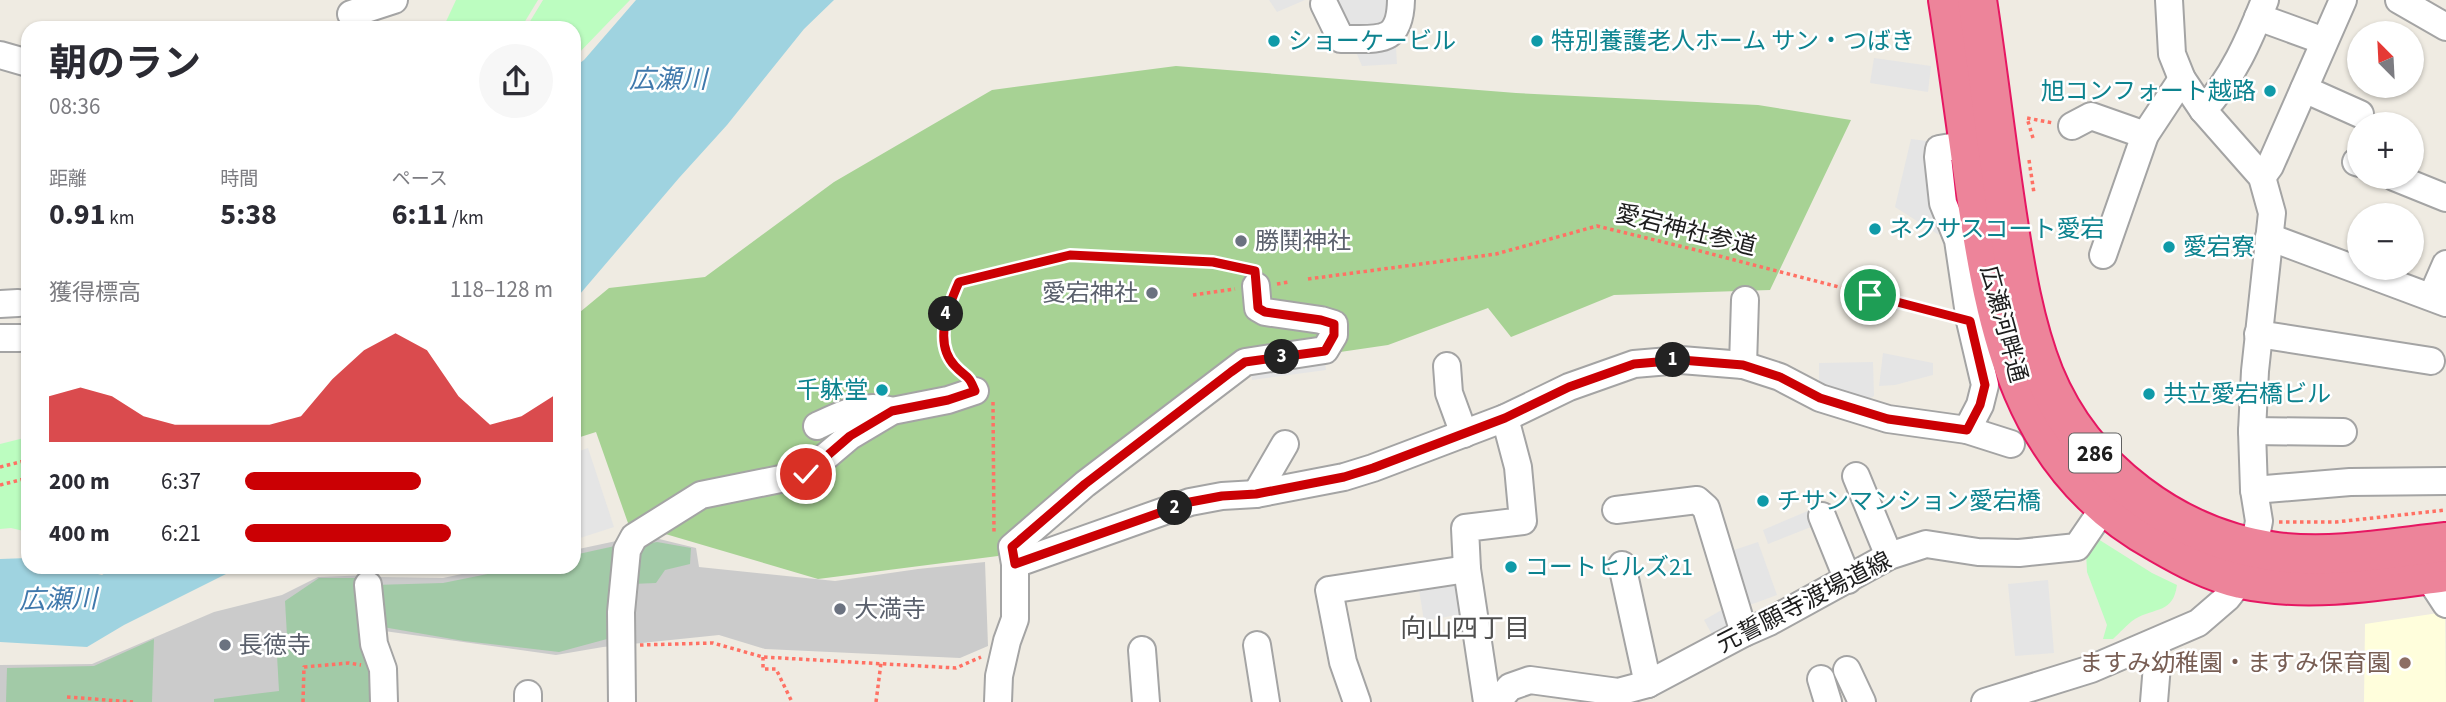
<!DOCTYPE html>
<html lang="ja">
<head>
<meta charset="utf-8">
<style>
  body { margin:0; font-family:"Source Sans 3","Noto Sans JP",sans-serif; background:#f7f7f7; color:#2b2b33; height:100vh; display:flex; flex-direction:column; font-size:26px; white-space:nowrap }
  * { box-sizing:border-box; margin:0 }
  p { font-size:23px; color:#7c7c81 }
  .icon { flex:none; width:38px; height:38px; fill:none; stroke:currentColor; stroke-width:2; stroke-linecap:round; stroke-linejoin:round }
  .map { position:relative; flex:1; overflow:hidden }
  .details { position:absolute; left:21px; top:21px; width:560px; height:553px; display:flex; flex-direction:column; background:#fff; border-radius:21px; box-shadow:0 2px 5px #0004 }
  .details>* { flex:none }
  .needle { width:46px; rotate:336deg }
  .controls { position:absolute; left:2347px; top:21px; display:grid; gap:14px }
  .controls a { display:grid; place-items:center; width:77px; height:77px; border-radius:50%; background:#fff; box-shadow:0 2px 5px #0004; font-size:35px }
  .pin { position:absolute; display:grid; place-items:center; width:60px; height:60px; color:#fff; margin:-30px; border:4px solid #fff; border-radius:50%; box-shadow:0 2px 7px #0007 }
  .km { position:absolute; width:35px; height:35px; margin:-18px; border-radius:50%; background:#222; color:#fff; font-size:19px; line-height:35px; text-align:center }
  .round { display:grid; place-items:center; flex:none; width:74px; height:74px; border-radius:37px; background:#f7f7f7 }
  .head { display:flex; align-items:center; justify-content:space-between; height:119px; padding:0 28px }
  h1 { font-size:38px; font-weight:700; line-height:52px }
  .stats { display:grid; grid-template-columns:repeat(3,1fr); gap:10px; height:119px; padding:7px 28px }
  .stats div { display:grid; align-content:center }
  .stats b { font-size:30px; font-weight:700 }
  .stats small { font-size:19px; font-weight:400 }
  .stats p { font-size:19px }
  .chart { height:196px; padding:14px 28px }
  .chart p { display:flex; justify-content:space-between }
  .chart svg { width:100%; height:126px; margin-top:7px; fill:#cb0004; opacity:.7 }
  ul { padding:0 28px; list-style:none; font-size:23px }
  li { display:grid; grid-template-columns:112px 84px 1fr; align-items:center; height:52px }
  li i { height:18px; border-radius:9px; background:#cb0004 }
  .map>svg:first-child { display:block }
</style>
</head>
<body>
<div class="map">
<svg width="2446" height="702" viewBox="0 0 2446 702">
  <rect width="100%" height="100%" fill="#efebe2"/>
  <polygon fill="#fffedc" points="2445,612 2446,702 2364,702 2365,624"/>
  <g fill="#cbcbcb">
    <polygon points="651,537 696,548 699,567 835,581 918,569 985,562 988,646 960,658 765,649 719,635 603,647 556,655 377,630 374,577 443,578 495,567 574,567 574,550 621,540"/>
    <polygon points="372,575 378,702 0,702 0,665 92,664 214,612 282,595 318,577"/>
  </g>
  <polygon fill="#a7d294" points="1176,66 1516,93 1758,105 1851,120 1770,290 1614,295 1511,337 1488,308 1388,345 1216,370 1092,465 998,556 818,579 628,523 596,432 574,439 574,317 609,288 705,277 834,182 992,90"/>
  <g fill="#a2caa7">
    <polygon points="657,542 691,548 690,564 665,570 656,583 631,584 640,545"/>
    <polygon points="624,544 607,639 559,652 464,641 377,626 374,585 443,583 523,567 574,567 574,555"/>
    <polygon points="319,578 364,578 377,702 214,702 214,699 279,691 277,655 288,653 285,601"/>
    <polygon points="154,639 152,702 6,702 7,668 94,666"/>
  </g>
  <g fill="#bcfdc0">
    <polygon points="456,0 538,0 521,28 443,28"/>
    <polygon points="543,0 630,0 574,58 574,28 526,28"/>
    <polygon points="28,437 28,532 11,528 0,529 0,444"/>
    <path d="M 2098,539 L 2152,573 L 2177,585 C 2173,614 2155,607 2135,619 C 2127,624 2120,633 2113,639 L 2103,639 L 2107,625 L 2087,572 L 2086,551 Z"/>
  </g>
  <g fill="#e5e5e5">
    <polygon points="1269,0 1305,0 1277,12"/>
    <polygon points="1334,0 1393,0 1397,64 1362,66"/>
    <polygon points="1874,58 1931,66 1928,92 1870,83"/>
    <polygon points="1911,139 1927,141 1932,202 1939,235 1895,207"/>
    <polygon points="1323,344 1326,370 1252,380 1248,355"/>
    <polygon points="1883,353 1933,363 1933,375 1895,385 1879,386"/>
    <polygon points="1873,362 1874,396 1867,400 1819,386 1819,363"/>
    <polygon points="588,448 614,527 574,540 574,453"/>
    <polygon points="1810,510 1816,525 1768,544 1763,530"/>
    <polygon points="1758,542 1777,595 1747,606 1728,552"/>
    <polygon points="1461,575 1467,613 1424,621 1418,583"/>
    <polygon points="2048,580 2054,653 2015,656 2008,584"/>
    <polygon points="1727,607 1737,626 1714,638 1704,620"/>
  </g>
  <g fill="#9fd3e0">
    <polygon points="636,0 834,0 804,29 727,125 679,178 574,301 574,67 584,60"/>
    <polygon points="28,558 28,567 70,567 102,575 114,567 240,567 124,625 87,647 0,642 0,559"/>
  </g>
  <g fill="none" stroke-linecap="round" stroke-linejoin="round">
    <g stroke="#a4a4a4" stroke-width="30">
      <g id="minor">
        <polyline points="2399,0 2446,27"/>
        <path d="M 1324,4 L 1341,39 C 1378,38 1400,46 1401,0"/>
        <polyline points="351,14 394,0"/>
        <polyline points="2258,17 2324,41"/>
        <polyline points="0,55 28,63"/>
        <polyline points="2304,89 2360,114"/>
        <path d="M 2203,110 C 2232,80 2250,38 2265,0"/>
        <polyline points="2072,126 2091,116 2145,135"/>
        <polyline points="2356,162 2359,163"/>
        <polyline points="2262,177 2270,166 2343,0"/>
        <polyline points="2394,177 2446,198"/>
        <polyline points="2269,237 2446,303"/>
        <polyline points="2103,255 2145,135 2182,79"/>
        <polyline points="2432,296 2446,264"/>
        <polyline points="0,304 18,303"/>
        <polyline points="2258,334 2431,361"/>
        <polyline points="0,338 20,338"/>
        <polyline points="1743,365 1745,300"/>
        <polyline points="1447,366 1449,393 1464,434"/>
        <path d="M 817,426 C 842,414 865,402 892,411"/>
        <polyline points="1967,430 1980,405 1985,385 1970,321 1958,240 1943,203 1938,157 1939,149 1969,144"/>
        <polyline points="2252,431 2343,432"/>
        <polyline points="1856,476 1889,556"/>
        <polyline points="2254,490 2350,482 2446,481"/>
        <polyline points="1256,494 1285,444"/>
        <polyline points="1616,510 1697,500 1706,508 1744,633"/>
        <polyline points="1822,516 1848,580"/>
        <polyline points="1015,564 1012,547 1085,484 1245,362 1325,350 1334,335 1334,324 1321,320 1265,312 1258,308 1256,286"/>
        <polyline points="1622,565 1648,684"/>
        <polyline points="2427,575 2446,604"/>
        <polyline points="368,585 374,644 383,669 384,702"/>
        <polyline points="2153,644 2157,665 2154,702"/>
        <polyline points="1257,645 1266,702"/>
        <polyline points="1142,650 1146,702"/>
        <polyline points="1847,670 1862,702"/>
        <polyline points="1821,679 1828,702"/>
        <polyline points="528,694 528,702"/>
        <polyline points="622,702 621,612 627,550 634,537 701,495 805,474 850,436 892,411 948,400 975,391"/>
        <polyline points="998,702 999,676 1007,641 1015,619 1015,564 1190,502 1222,496 1256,494 1344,477 1373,468 1505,418 1569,387 1634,364 1681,360 1743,365 1780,377 1820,398 1888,419 1967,430 2011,444"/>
        <polyline points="1357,702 1343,662 1329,590 1467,569"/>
        <polyline points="1487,702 1467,569 1465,528 1523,521 1518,467 1505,418"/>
        <polyline points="1497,702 1510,687 1530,680 1618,692 1648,684 1744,633 1769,622 1889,556 1926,544 1978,552 2019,553 2077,547 2105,506"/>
        <polyline points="1985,702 2091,669 2198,623 2227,598 2242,579 2254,548 2259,521 2254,490 2252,431 2255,371 2272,213 2262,177 2203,110 2182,79 2172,54 2169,0"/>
      </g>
    </g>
    <g stroke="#e61762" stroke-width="42">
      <g id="highway">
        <path d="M 1948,0 C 1958,63 1966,126 1975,188 C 1996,331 2021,468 2159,543 C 2185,558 2211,572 2241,579 C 2308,593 2379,581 2446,572"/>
        <path d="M 1977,0 C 1988,72 1996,143 2007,215 C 2015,268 2024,324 2044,374 C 2083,469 2176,539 2277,552 C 2333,559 2391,548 2446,542"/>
      </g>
    </g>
    <g stroke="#ff7164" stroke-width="3.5" stroke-dasharray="3.5 3.5" stroke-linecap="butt">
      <polyline points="2033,138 2027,118 2053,123"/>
      <polyline points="2029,160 2034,193"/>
      <polyline points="1308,279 1496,254 1597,226 1696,250 1947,315"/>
      <polyline points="1277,284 1289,282"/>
      <polyline points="1193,295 1235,289"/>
      <path d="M 965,373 C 931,350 945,314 959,282 L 1071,255 L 1213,262 L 1244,269"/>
      <polyline points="993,402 994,534"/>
      <polyline points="0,467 28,460"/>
      <polyline points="0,485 28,478"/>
      <polyline points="2279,522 2336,522 2446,510"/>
      <polyline points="640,645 713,643 763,657 956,668 981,657"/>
      <polyline points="763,657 763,669 776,669 792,702"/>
      <polyline points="67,697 133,702"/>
      <polyline points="303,702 304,667 349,663 361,665"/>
      <polyline points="876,702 881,663"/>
    </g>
    <use href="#minor" stroke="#fff" stroke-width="26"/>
    <use href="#highway" stroke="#ed849a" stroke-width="38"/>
  </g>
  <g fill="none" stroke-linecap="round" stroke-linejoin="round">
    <g stroke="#fff" stroke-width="14">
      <path id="route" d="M 806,474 L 850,436 L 892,411 L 948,400 L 975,391 C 968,373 966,378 955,366 C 933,343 948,307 959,282 L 1070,255 L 1213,262 L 1255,271 L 1258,308 L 1265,312 L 1321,320 L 1334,324 L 1334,335 L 1325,351 L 1245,362 L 1231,372 L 1085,484 L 1012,547 L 1015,564 L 1190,502 L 1222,496 L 1256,494 L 1344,477 L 1373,468 L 1505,418 L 1569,387 L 1634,364 L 1681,360 L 1743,365 L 1780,377 L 1820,398 L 1888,419 L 1967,430 L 1980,405 L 1985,385 L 1970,321 L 1870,295"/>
    </g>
    <use href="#route" stroke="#cb0004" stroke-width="9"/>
  </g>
  <g fill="#0f9aa8" stroke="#fff" stroke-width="2.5">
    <circle cx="1274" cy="41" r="7"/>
    <circle cx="1537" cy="41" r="7"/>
    <circle cx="2270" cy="91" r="7"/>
    <circle cx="1875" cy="229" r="7"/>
    <circle cx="2169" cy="247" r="7"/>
    <circle cx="882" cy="390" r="7"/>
    <circle cx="2149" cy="394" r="7"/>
    <circle cx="1763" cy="501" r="7"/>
    <circle cx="1511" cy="567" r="7"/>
  </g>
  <g fill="#6b7280" stroke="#fff" stroke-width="2.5">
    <circle cx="1241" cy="241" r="7"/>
    <circle cx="1152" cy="293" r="7"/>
    <circle cx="840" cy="609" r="7"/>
    <circle cx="225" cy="645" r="7"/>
  </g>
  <circle fill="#8d6e63" stroke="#fff" stroke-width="2.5" cx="2405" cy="663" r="7"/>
  <g text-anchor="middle" stroke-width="5" stroke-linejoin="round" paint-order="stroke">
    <rect fill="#fff" stroke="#616161" stroke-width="2" x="2069" y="433.5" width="52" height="39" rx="5"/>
    <g font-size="23" font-weight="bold" fill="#1d1d1d">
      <text x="2095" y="461">286</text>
    </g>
    <g font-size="24" fill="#0d838f" stroke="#fff" text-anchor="start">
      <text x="1288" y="49">ショーケービル</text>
      <text x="1551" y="49">特別養護老人ホーム サン・つばき</text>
      <text x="2256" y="99" text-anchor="end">旭コンフォート越路</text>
      <text x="1889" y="237">ネクサスコート愛宕</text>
      <text x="2183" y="255">愛宕寮</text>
      <text x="868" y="398" text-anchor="end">千躰堂</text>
      <text x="2163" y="402">共立愛宕橋ビル</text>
      <text x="1777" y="509">チサンマンション愛宕橋</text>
      <text x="1525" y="575">コートヒルズ21</text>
    </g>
    <g font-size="24" fill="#1d1d1d" stroke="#fff">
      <text transform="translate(1686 230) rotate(14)" y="8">愛宕神社参道</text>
      <text transform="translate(2004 324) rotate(75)" y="8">広瀬河畔通</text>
      <text transform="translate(1804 602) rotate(-27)" y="8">元誓願寺渡場道線</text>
    </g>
    <g font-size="24" fill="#5b616d" stroke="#fff" text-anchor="start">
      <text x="1255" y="249">勝鬨神社</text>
      <text x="1138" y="301" text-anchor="end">愛宕神社</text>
      <text x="854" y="617">大満寺</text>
      <text x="239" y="653">長徳寺</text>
    </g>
    <g font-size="24" fill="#785e54" stroke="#fff" text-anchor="end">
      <text x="2391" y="671">ますみ幼稚園・ますみ保育園</text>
    </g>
    <g font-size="26" font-style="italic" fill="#4079ac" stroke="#fff">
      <text x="668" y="88">広瀬川</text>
      <text transform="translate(58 599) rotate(-1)" y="9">広瀬川</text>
    </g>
    <g font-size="26" fill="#505050" stroke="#fff">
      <text x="1465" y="637">向山四丁目</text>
    </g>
  </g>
</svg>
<div class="controls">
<a><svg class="needle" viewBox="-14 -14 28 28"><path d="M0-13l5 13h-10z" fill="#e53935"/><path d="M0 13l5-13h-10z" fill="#7c7c81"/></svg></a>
<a>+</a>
<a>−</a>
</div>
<div class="pin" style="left:1870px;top:295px;background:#1e9e55"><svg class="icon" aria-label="arrive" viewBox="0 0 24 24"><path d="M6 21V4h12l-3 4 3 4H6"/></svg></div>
<div class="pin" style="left:806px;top:474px;background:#d93025"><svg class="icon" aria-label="check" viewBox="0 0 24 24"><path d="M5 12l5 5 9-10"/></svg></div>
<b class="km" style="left:1673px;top:360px">1</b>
<b class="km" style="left:1175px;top:508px">2</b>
<b class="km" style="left:1282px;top:357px">3</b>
<b class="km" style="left:946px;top:314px">4</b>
<section class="details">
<div class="head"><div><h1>朝のラン</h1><p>08:36</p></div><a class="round"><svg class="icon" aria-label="share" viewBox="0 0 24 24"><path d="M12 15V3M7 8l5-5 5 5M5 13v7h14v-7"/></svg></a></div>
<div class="stats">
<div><p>距離</p><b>0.91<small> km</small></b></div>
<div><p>時間</p><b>5:38</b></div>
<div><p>ペース</p><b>6:11<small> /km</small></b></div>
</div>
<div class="chart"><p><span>獲得標高</span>118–128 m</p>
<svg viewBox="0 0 160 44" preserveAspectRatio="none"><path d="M0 44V28L10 25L20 28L30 35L40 38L50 38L60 38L70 38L80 35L90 22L100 12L110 6L120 12L130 28L140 38L150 35L160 28V44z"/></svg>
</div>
<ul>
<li><b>200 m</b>6:37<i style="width:57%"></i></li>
<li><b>400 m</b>6:21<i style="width:67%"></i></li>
</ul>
</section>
</div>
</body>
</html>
